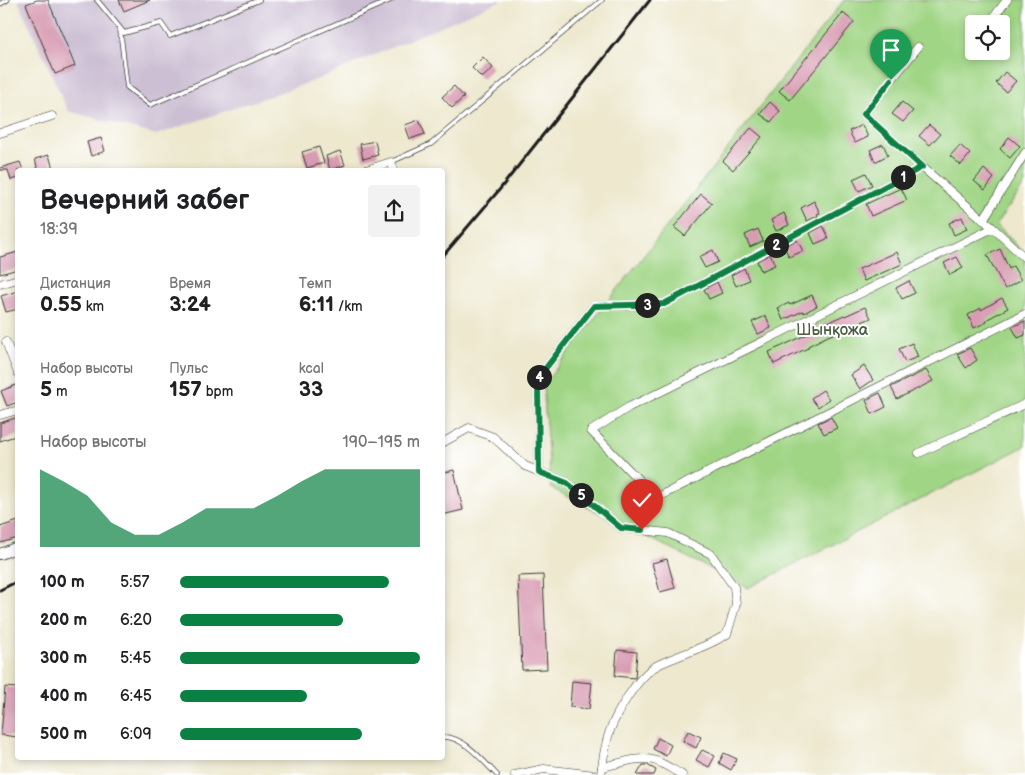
<!DOCTYPE html>
<html lang="ru">
<head>
<meta charset="utf-8">
<style>
  body { margin:0; font-family:"Balsamiq Sans",sans-serif; background:#f2f2f2; color:#202124; height:100vh; display:flex; flex-direction:column; font-size:19px; white-space:nowrap }
  * { box-sizing:border-box; margin:0 }
  p { font-size:16px; color:#757577 }
  .icon { flex:none; width:28px; height:28px; fill:none; stroke:currentColor; stroke-width:2; stroke-linecap:round; stroke-linejoin:round }
  .map { position:relative; flex:1; overflow:hidden }
  .sheet { position:absolute; left:15px; top:168px; width:430px; height:592px; display:flex; flex-direction:column; background:#fff; border-radius:5px; box-shadow:0 2px 8px #0003 }
  .sheet>* { flex:none }
  .fabs { position:absolute; left:965px; top:15px; display:grid; gap:10px }
  .fabs a { display:grid; place-items:center; width:45px; height:45px; border-radius:5px; background:#fff; box-shadow:0 2px 8px #0003; font-size:25px }
  .pin { position:absolute; display:grid; place-items:center; width:42px; height:42px; color:#fff; margin:-51px -21px; border-radius:50% 50% 50% 0; rotate:-45deg; box-shadow:0 0 5px #0007 }
  .pin .icon { rotate:45deg }
  .km { position:absolute; width:25px; height:25px; margin:-12px; border-radius:50%; background:#222; color:#fff; font-size:14px; line-height:25px; text-align:center }
  .round { display:grid; place-items:center; flex:none; width:52px; height:52px; border-radius:5px; background:#f2f2f2 }
  .headline { display:flex; align-items:center; justify-content:space-between; height:85px; padding:0 25px }
  h1 { font-size:28px; font-weight:700; line-height:38px }
  .stats { display:grid; grid-template-columns:repeat(3,1fr); gap:8px; height:85px; padding:5px 25px }
  .stats div { display:grid; align-content:center }
  .stats b { font-size:21px; font-weight:700 }
  .stats small { font-size:14px; font-weight:400 }
  .stats p { font-size:14px }
  .chart { height:140px; padding:10px 25px }
  .chart p { display:flex; justify-content:space-between }
  .chart svg { width:100%; height:90px; margin-top:5px; fill:#0b8043; opacity:.7 }
  ul { padding:0 25px; list-style:none; font-size:16px }
  li { display:grid; grid-template-columns:80px 60px 1fr; align-items:center; height:38px }
  li i { height:12px; border-radius:6px; background:#0b8043 }
  .map>svg:first-child { display:block }
</style>
</head>
<body>
<div class="map">
<svg width="1025" height="775" viewBox="0 0 1025 775">
  <rect width="100%" height="100%" fill="#fff"/>
  <filter id="ink" filterUnits="userSpaceOnUse"><feTurbulence type="fractalNoise" baseFrequency=".02" numOctaves="2"/><feDisplacementMap in="SourceGraphic" scale="10" xChannelSelector="R" yChannelSelector="G"/><feConvolveMatrix kernelMatrix="1 2 1 2 8 2 1 2 1" color-interpolation-filters="sRGB"/></filter>
  <filter id="wash" filterUnits="userSpaceOnUse"><feTurbulence type="fractalNoise" baseFrequency=".0096" numOctaves="4" result="noise"/><feDisplacementMap in="SourceGraphic" scale="20" xChannelSelector="R" yChannelSelector="G"/><feGaussianBlur stdDeviation="1.12" result="paint"/><feColorMatrix in="noise" values="0 0 0 0 0 0 0 0 0 0 0 0 0 0 0 0 0 1.4 0 .05"/><feComposite in="paint" operator="in"/></filter>
  <g filter="url(#wash)">
    <rect width="100%" height="100%" fill="#ede8ce"/>
    <polygon fill="#ccbfd4" points="18,0 502,0 316,80 156,135 68,111"/>
    <path fill="#a0d585" stroke="#5e7850" fill-rule="evenodd" d="M 844,0 L 1025,0 L 1025,184 L 996,224 L 1025,254 L 1025,446 L 748,588 L 551,488 L 543,386 L 577,341 ZM 974,24 L 1001,24 L 1001,51 L 974,51 Z"/>
    <g id="blocks">
      <g fill="#d89cb2">
        <polygon points="37,0 48,0 75,66 55,74 26,4"/>
        <polygon points="119,0 150,0 124,11"/>
        <polygon points="843,13 854,22 790,100 779,91"/>
        <polygon points="483,57 493,68 482,78 472,68"/>
        <polygon points="1005,72 1016,81 1006,92 996,83"/>
        <polygon points="454,86 464,97 452,108 442,97"/>
        <polygon points="770,102 780,111 771,122 760,114"/>
        <polygon points="902,102 913,111 903,122 892,114"/>
        <polygon points="419,120 425,134 410,139 405,125"/>
        <polygon points="862,125 868,137 855,143 849,131"/>
        <polygon points="929,125 940,134 930,145 919,136"/>
        <polygon points="751,128 762,137 733,170 723,161"/>
        <polygon points="1009,137 1020,146 1010,158 1000,149"/>
        <polygon points="101,138 105,151 91,156 87,142"/>
        <polygon points="375,141 378,155 363,159 360,144"/>
        <polygon points="883,144 888,155 875,162 870,150"/>
        <polygon points="960,145 970,154 961,165 950,156"/>
        <polygon points="319,147 324,163 307,168 302,152"/>
        <polygon points="340,151 345,165 330,170 326,156"/>
        <polygon points="49,155 53,169 38,170 35,159"/>
        <polygon points="20,162 23,170 18,170 18,178 11,180 8,170 0,170 0,168"/>
        <polygon points="984,169 994,178 985,190 974,181"/>
        <polygon points="866,173 872,185 859,191 853,179"/>
        <polygon points="901,188 907,200 871,216 866,204"/>
        <polygon points="701,194 712,203 685,236 674,227"/>
        <polygon points="814,201 820,213 817,214 818,216 807,221 801,208"/>
        <polygon points="784,213 789,225 776,231 771,220"/>
        <polygon points="962,217 967,229 954,235 949,223"/>
        <polygon points="823,226 829,238 815,244 810,233"/>
        <polygon points="758,229 763,241 750,247 745,235"/>
        <polygon points="797,240 803,251 789,257 784,246"/>
        <polygon points="1000,249 1009,269 1013,266 1021,280 1005,289 987,255"/>
        <polygon points="713,250 718,262 705,268 699,257"/>
        <polygon points="18,252 18,269 0,274 0,257"/>
        <polygon points="897,252 902,264 864,281 859,269"/>
        <polygon points="770,254 775,265 761,271 757,261"/>
        <polygon points="957,257 963,268 950,275 944,263"/>
        <polygon points="744,268 749,280 736,286 731,275"/>
        <polygon points="909,281 915,293 902,299 896,288"/>
        <polygon points="717,282 722,293 709,299 704,289"/>
        <polygon points="18,291 18,309 6,312 1,296"/>
        <polygon points="812,295 817,306 804,313 803,311 783,320 778,308 789,303 790,305"/>
        <polygon points="1002,298 1008,308 986,320 987,322 974,328 968,315 981,308 981,310"/>
        <polygon points="865,307 871,318 828,336 808,346 808,348 774,364 769,352 810,333 809,331 844,315 845,316"/>
        <polygon points="766,316 771,328 758,334 752,322"/>
        <polygon points="1025,321 1025,335 1018,338 1012,327"/>
        <polygon points="912,343 918,357 905,362 899,349"/>
        <polygon points="970,348 977,360 966,368 957,354"/>
        <polygon points="864,366 873,380 860,389 851,375"/>
        <polygon points="926,370 933,381 897,399 891,387"/>
        <polygon points="16,385 18,390 18,402 7,406 1,391"/>
        <polygon points="823,390 829,399 818,407 811,398"/>
        <polygon points="880,393 886,407 872,414 866,400"/>
        <polygon points="18,417 18,435 0,441 0,423"/>
        <polygon points="831,417 837,428 824,434 818,423"/>
        <polygon points="454,470 463,510 442,515 442,473"/>
        <polygon points="18,521 18,538 0,543 0,527"/>
        <polygon points="667,559 675,588 660,592 652,563"/>
        <polygon points="543,575 547,669 522,670 518,576"/>
        <polygon points="617,650 637,652 635,678 615,676"/>
        <polygon points="572,681 592,683 589,709 570,707"/>
        <polygon points="5,687 18,688 18,737 1,735"/>
        <polygon points="688,731 701,737 696,748 683,741"/>
        <polygon points="658,738 671,745 666,756 653,749"/>
        <polygon points="702,750 715,756 709,767 696,760"/>
        <polygon points="724,753 737,759 731,770 719,763"/>
        <polygon points="643,765 647,765 656,770 654,775 637,775"/>
      </g>
    </g>
  </g>
  <g filter="url(#ink)">
    <use href="#blocks" fill-opacity="0" stroke="#3b3b37" stroke-width="1"/>
    <g fill="none" stroke-linecap="round" stroke-linejoin="round">
      <g stroke="#3b3b37" stroke-width="5.5">
        <g id="lane">
          <polyline points="97,0 124,33 161,23 170,36 259,0"/>
          <polyline points="0,4 7,0"/>
          <polyline points="120,29 127,87 150,105 391,0"/>
          <polyline points="391,162 431,144 602,0"/>
          <path d="M 442,737 C 463,735 483,761 497,775"/>
        </g>
      </g>
      <g stroke="#3b3b37" stroke-width="9">
        <g id="street">
          <polyline points="993,18 1007,0"/>
          <polyline points="918,47 864,114 922,167 993,228 1025,258"/>
          <polyline points="0,133 52,116"/>
          <polyline points="366,170 391,162 394,170"/>
          <polyline points="983,220 1025,153"/>
          <polyline points="0,284 18,279"/>
          <polyline points="6,342 18,373"/>
          <polyline points="0,415 18,410"/>
          <path d="M 442,443 L 469,428 L 493,437 L 525,466 L 567,483 L 621,528 L 668,533 L 711,554 L 734,587 L 736,604 L 727,634 C 706,648 683,653 660,664 C 641,672 622,704 613,723 C 606,738 603,758 601,775"/>
          <polyline points="919,453 1025,404"/>
          <polyline points="539,472 538,378 594,306 664,304 922,167"/>
          <polyline points="656,498 1025,314"/>
          <polyline points="642,530 656,498 591,431 629,407 652,396 993,228"/>
          <path d="M 602,767 C 618,764 638,756 653,760 C 664,763 673,770 682,775"/>
          <polyline points="515,775 544,769 595,775"/>
        </g>
      </g>
      <g stroke="#3b3b37" stroke-width="12">
        <polyline id="secondary" points="0,554 18,547"/>
      </g>
      <use href="#lane" stroke="#fff" stroke-width="4"/>
      <use href="#street" stroke="#fff" stroke-width="8"/>
      <use href="#secondary" stroke="#fff" stroke-width="10"/>
      <g stroke="#1c1c1c" stroke-width="3">
        <polyline points="442,257 500,189 650,0"/>
        <polyline points="0,590 18,581"/>
      </g>
    </g>
  </g>
  <g fill="none" stroke-linecap="round" stroke-linejoin="round" filter="url(#ink)">
    <g stroke="#fff" stroke-width="10">
      <polyline id="route" points="642,530 621,528 567,483 539,472 538,378 594,306 664,304 922,167 864,114 891,80"/>
    </g>
    <use href="#route" stroke="#0b8043" stroke-width="6"/>
  </g>
  <g text-anchor="middle" stroke-width="4" stroke-linejoin="round" paint-order="stroke">
    <g font-size="16" fill="#4a5d41" stroke="#fff">
      <text x="832" y="335">Шынқожа</text>
    </g>
  </g>
</svg>
<div class="fabs">
<a><svg class="icon" aria-label="locate" viewBox="0 0 24 24"><circle cx="12" cy="12" r="6"/><path d="M12 2v4M12 18v4M2 12h4M18 12h4"/></svg></a>
</div>
<div class="pin" style="left:891px;top:80px;background:#1e9e55"><svg class="icon" aria-label="arrive" viewBox="0 0 24 24"><path d="M6 21V4h12l-3 4 3 4H6"/></svg></div>
<div class="pin" style="left:642px;top:530px;background:#d93025"><svg class="icon" aria-label="check" viewBox="0 0 24 24"><path d="M5 12l5 5 9-10"/></svg></div>
<b class="km" style="left:903px;top:177px">1</b>
<b class="km" style="left:776px;top:245px">2</b>
<b class="km" style="left:647px;top:305px">3</b>
<b class="km" style="left:539px;top:377px">4</b>
<b class="km" style="left:581px;top:495px">5</b>
<section class="sheet">
<div class="headline"><div><h1>Вечерний забег</h1><p>18:39</p></div><a class="round"><svg class="icon" aria-label="share" viewBox="0 0 24 24"><path d="M12 15V3M7 8l5-5 5 5M5 13v7h14v-7"/></svg></a></div>
<div class="stats">
<div><p>Дистанция</p><b>0.55<small> km</small></b></div>
<div><p>Время</p><b>3:24</b></div>
<div><p>Темп</p><b>6:11<small> /km</small></b></div>
</div>
<div class="stats">
<div><p>Набор высоты</p><b>5<small> m</small></b></div>
<div><p>Пульс</p><b>157<small> bpm</small></b></div>
<div><p>kcal</p><b>33</b></div>
</div>
<div class="chart"><p><span>Набор высоты</span>190–195 m</p>
<svg viewBox="0 0 160 44" preserveAspectRatio="none"><path d="M0 44V6L10 12L20 19L30 32L40 38L50 38L60 32L70 25L80 25L90 25L100 19L110 12L120 6L130 6L140 6L150 6L160 6V44z"/></svg>
</div>
<ul>
<li><b>100 m</b>5:57<i style="width:87%"></i></li>
<li><b>200 m</b>6:20<i style="width:68%"></i></li>
<li><b>300 m</b>5:45<i style="width:100%"></i></li>
<li><b>400 m</b>6:45<i style="width:53%"></i></li>
<li><b>500 m</b>6:09<i style="width:76%"></i></li>
</ul>
</section>
</div>
</body>
</html>
